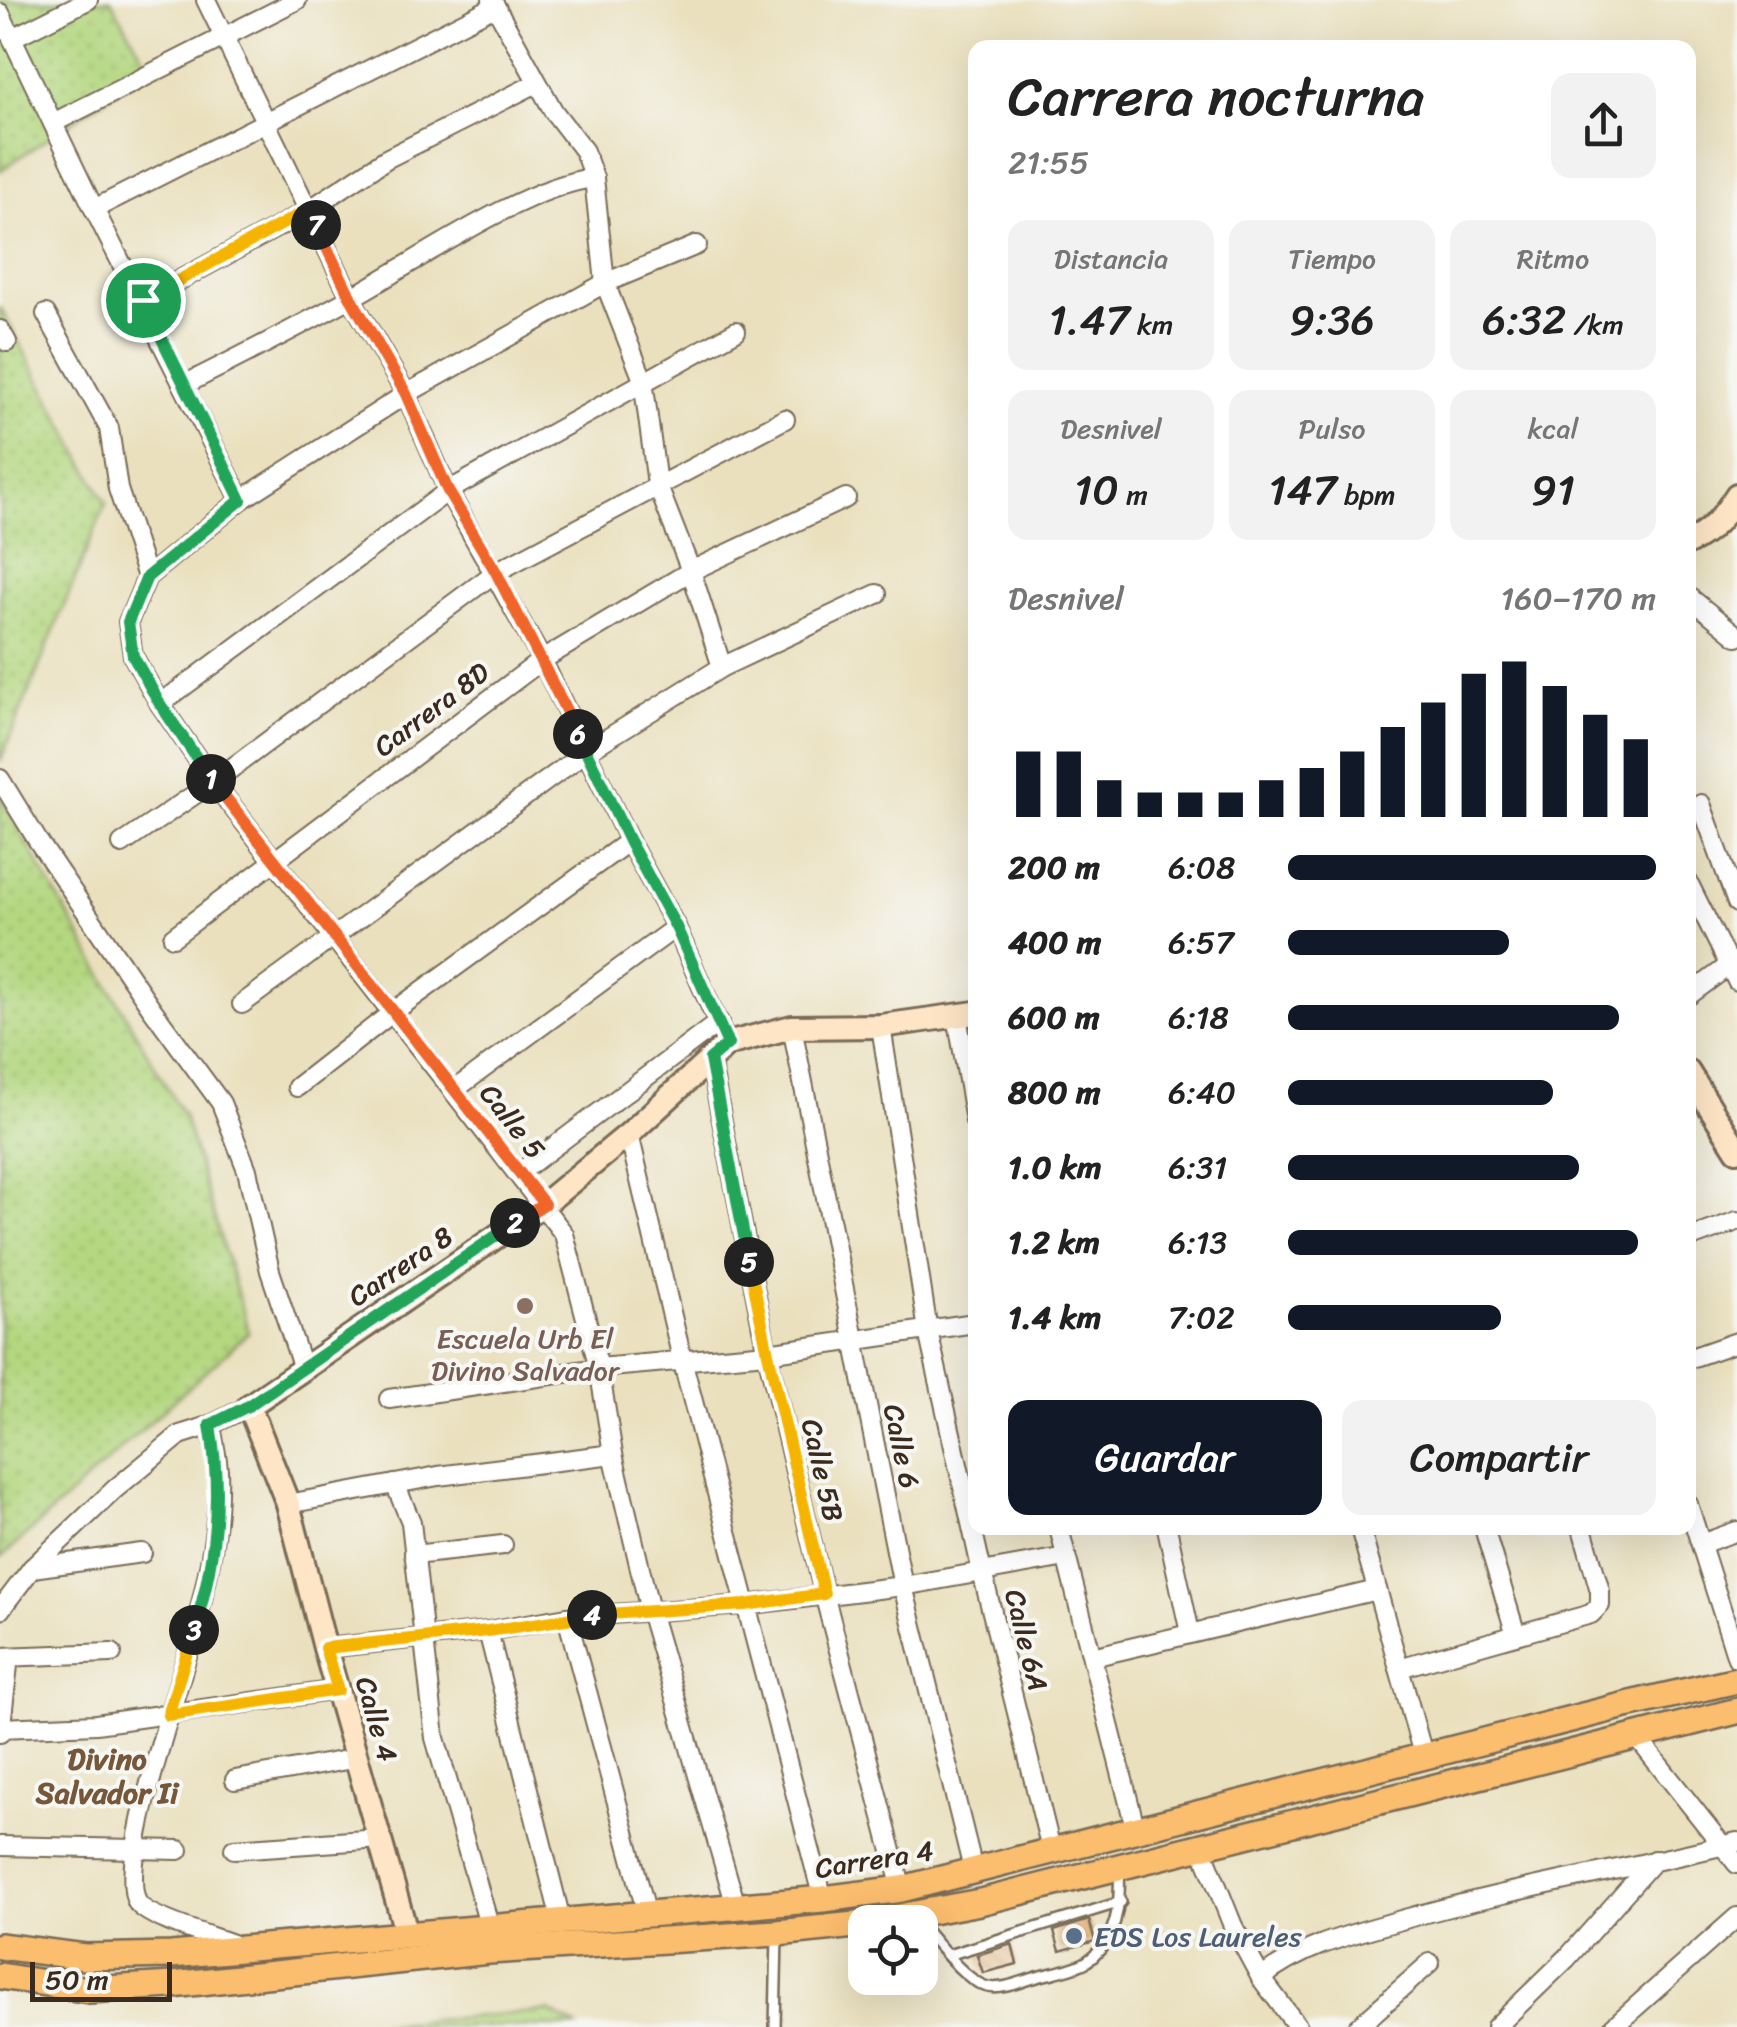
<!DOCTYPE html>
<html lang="es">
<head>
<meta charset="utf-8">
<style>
  body { margin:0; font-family:Sriracha,sans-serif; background:#f2f2f2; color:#222; height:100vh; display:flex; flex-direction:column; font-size:38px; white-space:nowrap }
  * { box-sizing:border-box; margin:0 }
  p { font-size:32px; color:#767676 }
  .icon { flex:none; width:55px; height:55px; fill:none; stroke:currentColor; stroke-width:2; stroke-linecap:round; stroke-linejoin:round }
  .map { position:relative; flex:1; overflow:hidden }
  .details { position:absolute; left:968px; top:40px; width:728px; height:1495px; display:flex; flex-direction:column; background:#fff; border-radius:20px; box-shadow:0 10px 40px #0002 }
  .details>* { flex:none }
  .tools { position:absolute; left:848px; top:1905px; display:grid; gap:20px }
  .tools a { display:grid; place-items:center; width:90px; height:90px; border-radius:20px; background:#fff; box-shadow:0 10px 40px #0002; font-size:50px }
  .scale { position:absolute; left:30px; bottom:25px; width:142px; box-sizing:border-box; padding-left:10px; border:5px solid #3b2a1e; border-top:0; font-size:28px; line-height:35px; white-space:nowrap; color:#3b2a1e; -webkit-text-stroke:8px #f6f6f2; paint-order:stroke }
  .pin { position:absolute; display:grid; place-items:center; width:85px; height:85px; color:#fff; margin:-42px; border:5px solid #fff; border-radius:50%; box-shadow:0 2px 10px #0007 }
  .km { position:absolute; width:50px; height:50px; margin:-25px; border-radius:50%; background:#222; color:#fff; font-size:28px; line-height:50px; text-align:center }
  .round { display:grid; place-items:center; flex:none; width:105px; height:105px; border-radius:20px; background:#f2f2f2 }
  .head { display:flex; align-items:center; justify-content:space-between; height:170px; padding:0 40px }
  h1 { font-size:55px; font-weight:600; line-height:75px }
  .figures { display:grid; grid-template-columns:repeat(3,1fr); gap:15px; height:170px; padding:10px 40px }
  .figures div { display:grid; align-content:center; border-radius:20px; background:#f2f2f2; text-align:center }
  .figures b { font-size:42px; font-weight:600 }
  .figures small { font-size:28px; font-weight:400 }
  .figures p { font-size:28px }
  .chart { height:280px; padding:20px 40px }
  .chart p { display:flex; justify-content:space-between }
  .chart svg { width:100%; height:180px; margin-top:10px; stroke:#111827; stroke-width:6 }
  .primary-button { display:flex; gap:20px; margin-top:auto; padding:20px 40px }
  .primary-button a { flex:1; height:115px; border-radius:20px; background:#111827; color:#fff; font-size:40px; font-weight:600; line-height:115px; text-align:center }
  .primary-button a+a { background:#f2f2f2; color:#222 }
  ul { padding:0 40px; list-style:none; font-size:32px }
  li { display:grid; grid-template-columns:160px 120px 1fr; align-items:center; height:75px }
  li i { height:25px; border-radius:12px; background:#111827 }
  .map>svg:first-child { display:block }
</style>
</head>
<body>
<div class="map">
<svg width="1737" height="2027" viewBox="0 0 1737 2027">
  <defs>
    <pattern id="grass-dots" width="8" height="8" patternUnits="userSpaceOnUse" patternTransform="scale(2.5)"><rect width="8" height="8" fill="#b4d780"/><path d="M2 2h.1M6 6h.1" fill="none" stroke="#9cb96e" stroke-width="1.8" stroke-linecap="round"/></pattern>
    <pattern id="building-back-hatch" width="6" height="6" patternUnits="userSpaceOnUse" patternTransform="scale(2.5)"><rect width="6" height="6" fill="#e4aa6c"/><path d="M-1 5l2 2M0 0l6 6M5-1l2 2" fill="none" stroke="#ba8b58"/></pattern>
  </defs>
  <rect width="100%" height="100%" fill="#f6f6f2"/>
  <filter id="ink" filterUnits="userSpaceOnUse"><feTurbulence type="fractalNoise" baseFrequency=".01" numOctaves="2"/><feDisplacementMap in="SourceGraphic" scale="20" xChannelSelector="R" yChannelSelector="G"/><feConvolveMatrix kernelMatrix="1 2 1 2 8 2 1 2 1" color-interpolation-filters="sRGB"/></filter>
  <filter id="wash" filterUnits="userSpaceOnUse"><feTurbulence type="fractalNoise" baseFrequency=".0048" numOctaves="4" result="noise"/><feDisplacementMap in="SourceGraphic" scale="40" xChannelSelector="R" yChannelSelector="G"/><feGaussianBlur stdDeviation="2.25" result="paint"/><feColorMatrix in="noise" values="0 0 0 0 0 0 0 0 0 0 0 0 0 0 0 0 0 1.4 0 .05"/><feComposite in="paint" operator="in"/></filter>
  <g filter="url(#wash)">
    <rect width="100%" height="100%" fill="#eae0bd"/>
    <g fill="url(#grass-dots)" stroke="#78804f" stroke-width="2.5">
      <polygon points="0,0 111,0 150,68 0,171"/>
      <polygon points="0,307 106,503 0,762"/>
      <polygon points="0,796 184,1117 249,1332 0,1559"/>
      <polygon points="549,2011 577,2027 351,2026"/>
    </g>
    <g id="blocks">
      <g fill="url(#building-back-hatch)">
        <polygon points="1089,1920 1095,1941 1060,1951 1054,1931"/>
        <polygon points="1012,1944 1017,1964 983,1973 977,1955"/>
      </g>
    </g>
  </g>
  <g filter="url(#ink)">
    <use href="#blocks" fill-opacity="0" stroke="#786a56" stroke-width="2.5"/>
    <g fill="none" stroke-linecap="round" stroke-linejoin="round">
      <g stroke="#786a56" stroke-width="14">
        <g id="lane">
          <path d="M 920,1924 C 936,1942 966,1982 988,1987 C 1003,1990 1020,1982 1034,1978 C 1050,1973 1072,1970 1086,1962 C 1117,1942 1121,1903 1119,1871"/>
          <polyline points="948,1955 1121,1902"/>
          <polyline points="775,2027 777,1936"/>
        </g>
      </g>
      <g stroke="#786a56" stroke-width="22">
        <g id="street">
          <polyline points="206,0 351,298 406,394 448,491 542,660 629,841 676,927 727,1044"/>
          <polyline points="492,0 554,112 584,151 594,178 605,283 643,380 657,484 691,571 722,667"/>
          <polyline points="0,13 94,209 241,500"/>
          <polyline points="12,38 88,0"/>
          <polyline points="53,123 297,0"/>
          <polyline points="94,209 495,6"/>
          <polyline points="697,245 605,283 406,394 241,500 147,577 128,622 133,656 160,704 213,782 564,1234 599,1368 613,1454 650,1611 736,1906"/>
          <polyline points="143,300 309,210 386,159 537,83"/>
          <polyline points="46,314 109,428 118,489 147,577"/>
          <polyline points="0,330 7,342"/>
          <path d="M 184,385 C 241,356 299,327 354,296 C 417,261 527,185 594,178"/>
          <polyline points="1688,596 1737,636"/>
          <polyline points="160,704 448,491 736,331"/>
          <polyline points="0,779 38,841 152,1009 221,1103 247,1170 270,1271 303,1369"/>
          <polyline points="1701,804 1737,903"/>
          <polyline points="122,844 213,782 496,572 785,419"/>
          <polyline points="1688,882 1737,981"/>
          <polyline points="173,937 542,660 691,571 846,498"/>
          <polyline points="1688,996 1735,961"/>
          <polyline points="242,1004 587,751 722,667 877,594"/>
          <polyline points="957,1016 975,1121"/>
          <polyline points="881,1026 928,1331 982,1572 1052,1853"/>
          <polyline points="792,1027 903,1586 974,1873"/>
          <polyline points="710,1059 767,1353 824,1594 902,1889"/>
          <polyline points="297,1087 393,1012 629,841"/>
          <polyline points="454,1090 676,927"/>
          <polyline points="629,1134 683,1363 823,1899"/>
          <polyline points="519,1173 719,1022"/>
          <polyline points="1688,1239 1737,1221"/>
          <polyline points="1688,1359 1737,1342"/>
          <polyline points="389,1399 599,1368 767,1353 975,1323"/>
          <path d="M 211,1425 C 213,1440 217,1455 218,1470 C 220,1517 210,1568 199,1613 C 187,1667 116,1859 137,1902 C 145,1918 219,1938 240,1947"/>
          <polyline points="395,1484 411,1522 435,1738 490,1928"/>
          <polyline points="288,1504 438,1476 613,1454"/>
          <polyline points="1688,1504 1737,1658"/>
          <polyline points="1059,1528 1136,1831"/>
          <polyline points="1167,1528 1190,1633"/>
          <polyline points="1360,1528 1424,1758"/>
          <polyline points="1484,1528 1516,1635"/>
          <polyline points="1701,1544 1737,1531"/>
          <polyline points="414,1555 503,1545"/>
          <polyline points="32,1568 142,1553"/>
          <polyline points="0,1610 32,1568 115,1489 180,1435 211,1425 249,1406"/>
          <polyline points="567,1617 647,1914"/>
          <polyline points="488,1631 561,1920"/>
          <polyline points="325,1648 488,1631 567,1617 745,1605 903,1586 1066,1557"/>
          <polyline points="0,1657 112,1653"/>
          <polyline points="1092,1657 1377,1590"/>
          <polyline points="1399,1668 1591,1614 1600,1605 1600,1591 1582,1528"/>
          <polyline points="1,1728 96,1724 338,1690"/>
          <polyline points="0,1733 9,1657"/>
          <polyline points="1636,1736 1737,1864"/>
          <polyline points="235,1780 358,1758"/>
          <polyline points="0,1846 179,1850"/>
          <polyline points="1201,1846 1233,1926 1261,1978 1298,2027"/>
          <polyline points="234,1849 381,1839"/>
          <path d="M 1261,1978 C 1304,1945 1349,1935 1401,1920 C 1512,1888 1625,1870 1737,1842"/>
          <polyline points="1358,2027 1430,1963"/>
          <polyline points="1496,2027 1567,1958 1654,1860"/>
          <polyline points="1613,2027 1737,1917"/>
        </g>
      </g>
      <g stroke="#786a56" stroke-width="28">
        <g id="secondary">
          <path d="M 1688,543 C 1711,532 1723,517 1737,495"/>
          <polyline points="1688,1072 1737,1150"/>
          <polyline points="407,1935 325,1648 288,1504 249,1406 544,1204 629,1134 727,1044 792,1027 881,1026 975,1013"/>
        </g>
      </g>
      <g stroke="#786a56" stroke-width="30">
        <g id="primary">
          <polyline points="872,1922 980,1902 1737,1711"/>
          <polyline points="0,1946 85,1957 171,1955 823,1899 902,1889 1626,1705 1737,1680"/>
          <polyline points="0,1976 89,1990 172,1985 489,1951 777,1933 865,1924"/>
        </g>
      </g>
      <use href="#lane" stroke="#fff" stroke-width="9"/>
      <use href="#street" stroke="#fff" stroke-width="18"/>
      <use href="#secondary" stroke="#fde5c5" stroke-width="22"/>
      <use href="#primary" stroke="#fbbd6e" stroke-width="25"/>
    </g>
  </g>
  <g fill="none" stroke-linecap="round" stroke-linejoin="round" filter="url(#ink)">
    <g stroke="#fff" stroke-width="20">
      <polyline id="split-1" points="143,300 241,500 147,577 128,622 133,656 160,704 211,779"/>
    </g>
    <g stroke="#fff" stroke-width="20">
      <polyline id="split-2" points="211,779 544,1204 515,1223"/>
    </g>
    <g stroke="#fff" stroke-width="20">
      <path id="split-3" d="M 194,1630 C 215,1564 222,1493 210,1425 L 248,1406 L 515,1223"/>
    </g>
    <g stroke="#fff" stroke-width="20">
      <polyline id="split-4" points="194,1630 168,1715 338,1690 325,1648 488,1631 592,1615"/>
    </g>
    <g stroke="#fff" stroke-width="20">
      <polyline id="split-5" points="592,1615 745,1605 824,1594 768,1353 749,1262"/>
    </g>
    <g stroke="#fff" stroke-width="20">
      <polyline id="split-6" points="578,734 629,841 676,927 728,1044 710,1059 749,1262"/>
    </g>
    <g stroke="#fff" stroke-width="20">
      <polyline id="split-7" points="316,225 351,298 406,394 448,491 496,572 578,734"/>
    </g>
    <g stroke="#fff" stroke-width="20">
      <polyline id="split-8" points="143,300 308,210 316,225"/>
    </g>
    <use href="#split-1" stroke="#22a559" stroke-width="12"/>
    <use href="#split-2" stroke="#f0652b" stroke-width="12"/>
    <use href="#split-3" stroke="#22a559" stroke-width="12"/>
    <use href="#split-4" stroke="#f5b400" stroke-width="12"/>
    <use href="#split-5" stroke="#f5b400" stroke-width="12"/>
    <use href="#split-6" stroke="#22a559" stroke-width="12"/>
    <use href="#split-7" stroke="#f0652b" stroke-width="12"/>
    <use href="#split-8" stroke="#f5b400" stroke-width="12"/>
  </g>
  <circle fill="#8d6e63" stroke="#f6f6f2" stroke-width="4" cx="525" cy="1306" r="10"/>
  <circle fill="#5c6f8a" stroke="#f6f6f2" stroke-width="4" cx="1074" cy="1936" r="10"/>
  <g text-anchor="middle" stroke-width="8" stroke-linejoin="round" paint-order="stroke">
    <g font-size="28" fill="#3b2a1e" stroke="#f6f6f2">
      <text transform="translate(431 709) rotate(-37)" y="10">Carrera 8D</text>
      <text transform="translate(513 1121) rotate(52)" y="10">Calle 5</text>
      <text transform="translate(400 1266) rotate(-34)" y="10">Carrera 8</text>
      <text transform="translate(902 1446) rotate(78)" y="10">Calle 6</text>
      <text transform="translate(823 1470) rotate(77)" y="10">Calle 5B</text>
      <text transform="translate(1027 1640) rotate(76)" y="10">Calle 6A</text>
      <text transform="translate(377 1719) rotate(74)" y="10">Calle 4</text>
      <text transform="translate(874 1859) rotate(-9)" y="10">Carrera 4</text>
    </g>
    <g font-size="28" fill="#785e54" stroke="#f6f6f2">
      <text x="525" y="1348">Escuela Urb El<tspan x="525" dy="32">Divino Salvador</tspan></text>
    </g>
    <g font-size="28" fill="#4e5e75" stroke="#f6f6f2" text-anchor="start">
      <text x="1094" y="1946">EDS Los Laureles</text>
    </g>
    <g font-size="30" font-weight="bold" fill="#765739" stroke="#f6f6f2">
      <text x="107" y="1769">Divino<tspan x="107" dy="34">Salvador Ii</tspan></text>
    </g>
  </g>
</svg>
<div class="tools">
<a><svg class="icon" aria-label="locate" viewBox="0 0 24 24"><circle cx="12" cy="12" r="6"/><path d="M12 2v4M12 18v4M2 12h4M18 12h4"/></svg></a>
</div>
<div class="scale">50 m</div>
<div class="pin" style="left:143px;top:300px;background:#1e9e55"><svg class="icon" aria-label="arrive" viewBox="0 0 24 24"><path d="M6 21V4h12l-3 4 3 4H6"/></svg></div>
<b class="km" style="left:211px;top:779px">1</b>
<b class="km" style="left:515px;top:1223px">2</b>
<b class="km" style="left:194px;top:1630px">3</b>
<b class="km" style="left:592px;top:1615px">4</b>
<b class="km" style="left:749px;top:1262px">5</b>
<b class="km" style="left:578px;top:734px">6</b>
<b class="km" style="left:316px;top:225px">7</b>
<section class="details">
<div class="head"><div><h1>Carrera nocturna</h1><p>21:55</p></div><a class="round"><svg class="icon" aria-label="share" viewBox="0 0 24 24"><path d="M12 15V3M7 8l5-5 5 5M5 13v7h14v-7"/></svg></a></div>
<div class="figures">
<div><p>Distancia</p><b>1.47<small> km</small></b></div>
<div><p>Tiempo</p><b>9:36</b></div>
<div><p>Ritmo</p><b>6:32<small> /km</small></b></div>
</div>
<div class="figures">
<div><p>Desnivel</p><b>10<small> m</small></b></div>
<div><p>Pulso</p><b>147<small> bpm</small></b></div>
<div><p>kcal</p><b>91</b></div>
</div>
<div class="chart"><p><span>Desnivel</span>160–170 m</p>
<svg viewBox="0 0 160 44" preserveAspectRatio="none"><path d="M5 44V28M15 44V28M25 44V35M35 44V38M45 44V38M55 44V38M65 44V35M75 44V32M85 44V28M95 44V22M105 44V16M115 44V9M125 44V6M135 44V12M145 44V19M155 44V25"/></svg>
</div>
<ul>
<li><b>200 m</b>6:08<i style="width:100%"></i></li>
<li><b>400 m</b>6:57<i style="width:60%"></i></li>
<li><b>600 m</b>6:18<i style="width:90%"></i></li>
<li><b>800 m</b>6:40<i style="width:72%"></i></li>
<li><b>1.0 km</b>6:31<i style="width:79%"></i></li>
<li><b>1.2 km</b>6:13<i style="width:95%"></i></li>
<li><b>1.4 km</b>7:02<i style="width:58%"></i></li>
</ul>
<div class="primary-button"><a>Guardar</a><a>Compartir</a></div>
</section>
</div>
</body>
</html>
